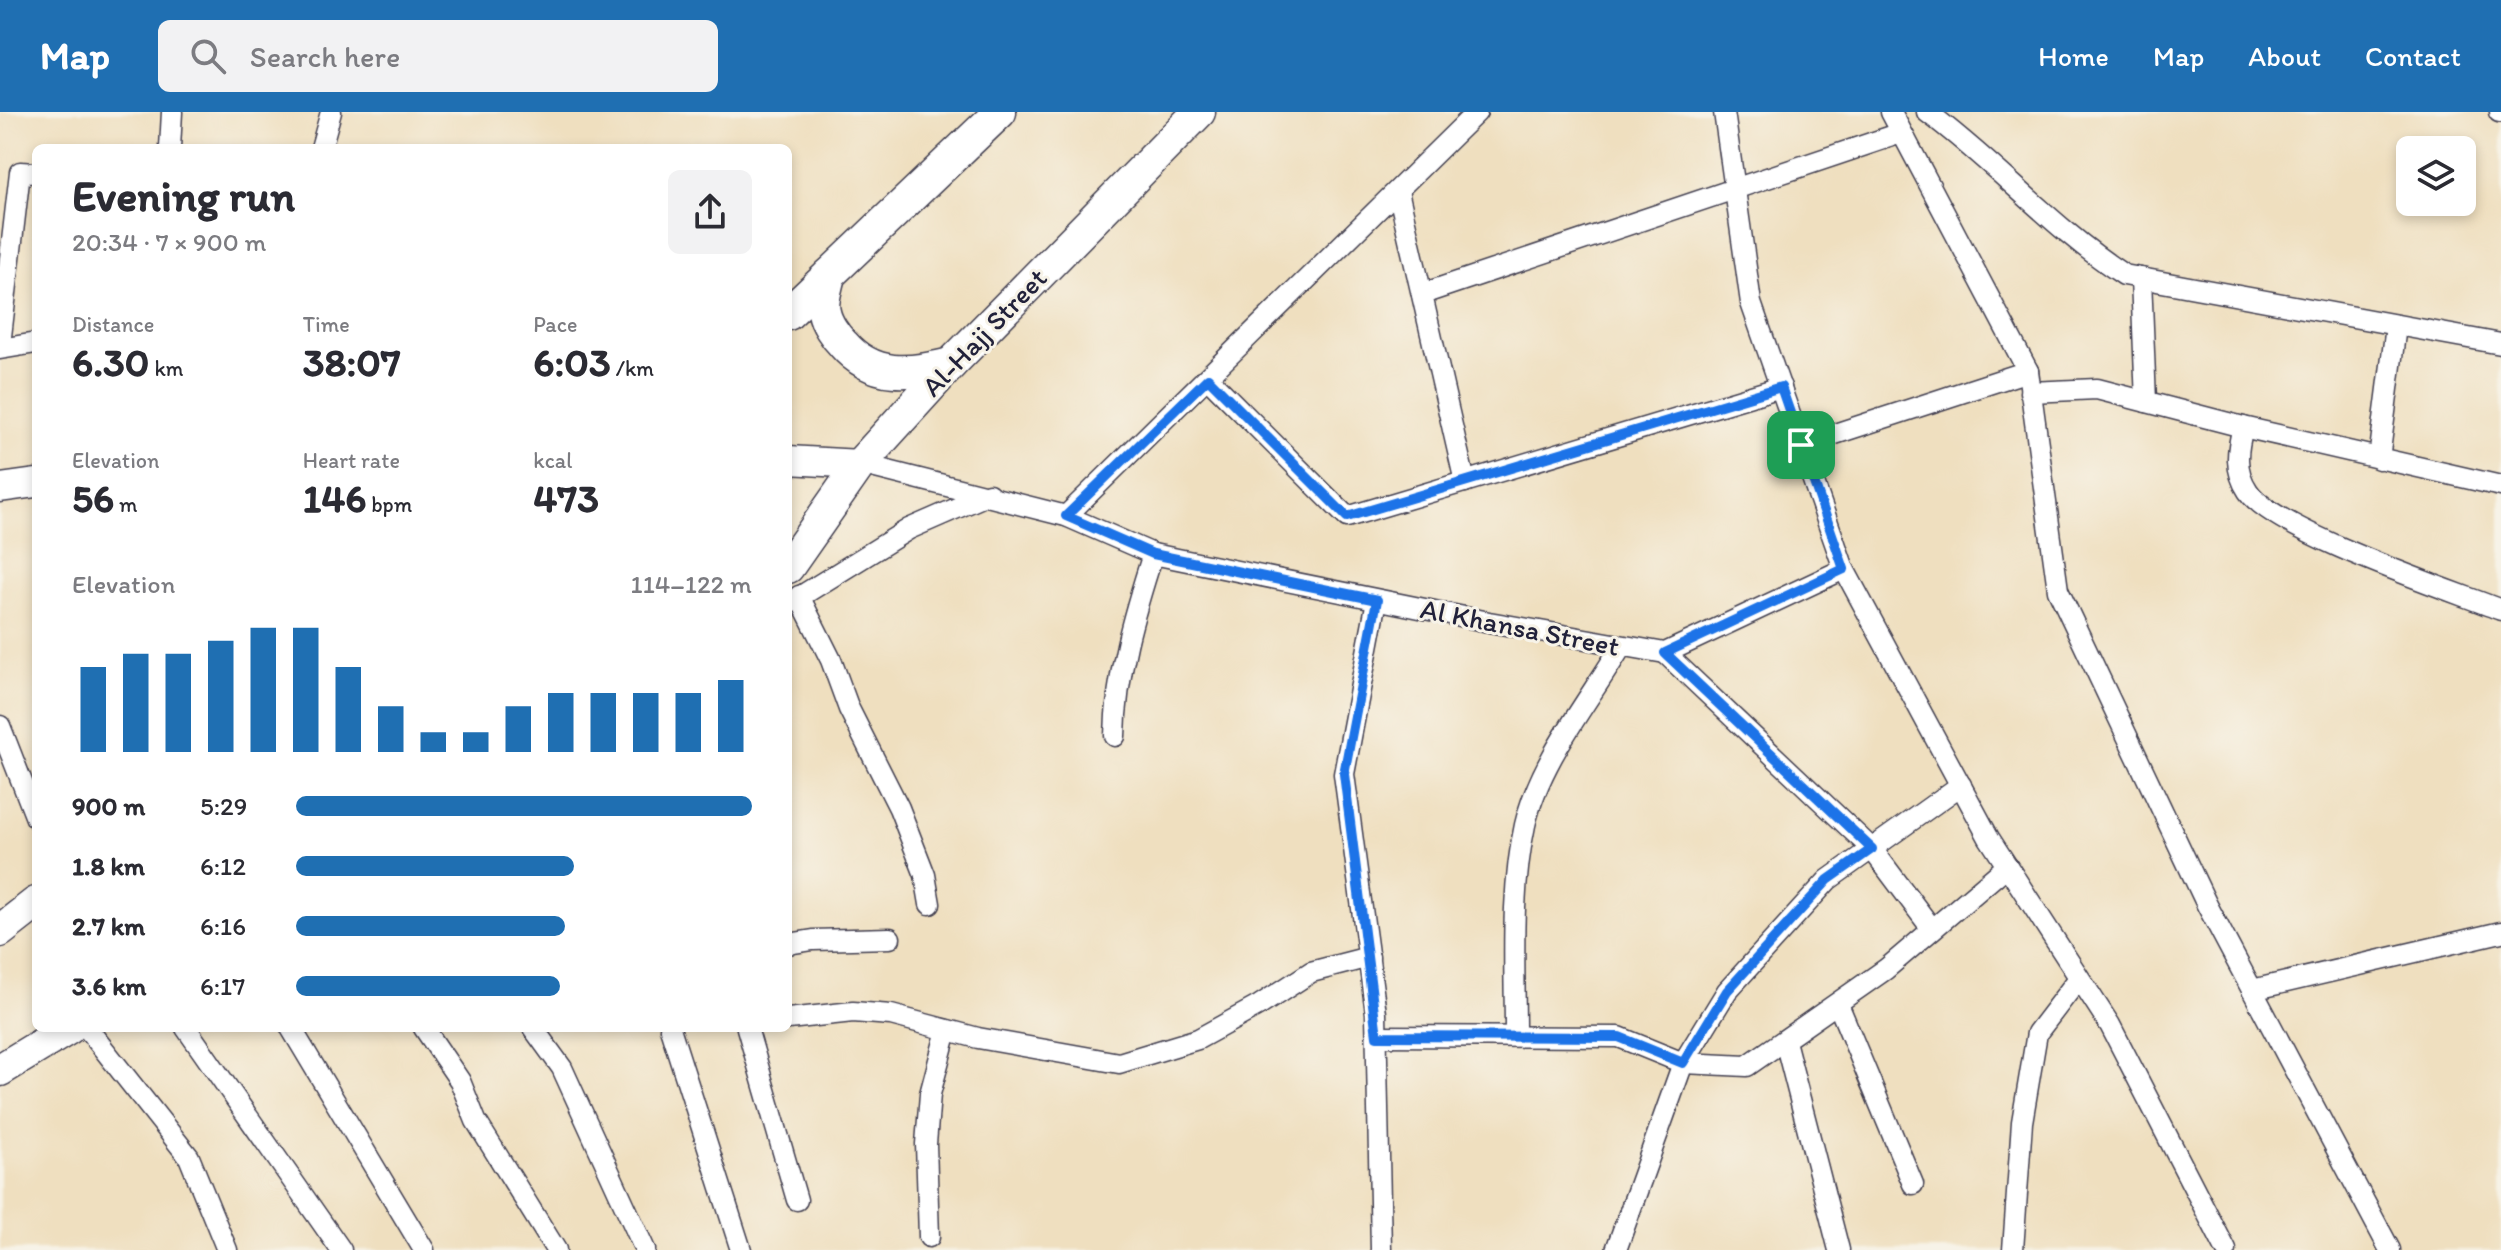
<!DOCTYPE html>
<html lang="en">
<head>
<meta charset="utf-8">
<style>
  body { margin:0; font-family:Itim,sans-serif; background:#f2f2f3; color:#2b2b33; height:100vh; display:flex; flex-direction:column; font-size:30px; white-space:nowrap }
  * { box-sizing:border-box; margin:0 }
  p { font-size:26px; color:#7c7c81 }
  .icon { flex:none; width:44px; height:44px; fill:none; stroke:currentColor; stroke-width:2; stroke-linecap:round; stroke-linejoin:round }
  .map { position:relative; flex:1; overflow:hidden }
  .drawer { position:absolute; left:32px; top:32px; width:760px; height:888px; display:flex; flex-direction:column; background:#fff; border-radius:12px; box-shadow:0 4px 12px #0003 }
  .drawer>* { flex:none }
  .fabs { position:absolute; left:2396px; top:24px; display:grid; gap:16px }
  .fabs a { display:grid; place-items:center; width:80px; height:80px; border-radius:12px; background:#fff; box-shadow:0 4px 12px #0003; font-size:40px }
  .pin { position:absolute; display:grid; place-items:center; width:68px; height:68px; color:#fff; margin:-34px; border-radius:16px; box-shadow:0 4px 12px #0006 }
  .round { display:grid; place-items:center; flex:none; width:84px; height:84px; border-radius:12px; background:#f2f2f3 }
  .headline { display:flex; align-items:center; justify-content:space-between; height:136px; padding:0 40px }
  h1 { font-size:44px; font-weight:800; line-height:60px }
  .stats { display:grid; grid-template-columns:repeat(3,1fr); gap:12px; height:136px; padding:8px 40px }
  .stats div { display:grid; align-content:center }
  .stats b { font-size:40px; font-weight:800 }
  .stats small { font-size:22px; font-weight:400 }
  .stats p { font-size:22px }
  .chart { height:224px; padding:16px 40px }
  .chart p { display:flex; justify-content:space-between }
  .chart svg { width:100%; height:144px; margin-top:8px; stroke:#1f6fb2; stroke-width:6 }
  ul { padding:0 40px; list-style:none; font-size:26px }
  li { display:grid; grid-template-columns:128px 96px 1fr; align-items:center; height:60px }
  li i { height:20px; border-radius:10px; background:#1f6fb2 }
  header { display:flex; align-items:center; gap:48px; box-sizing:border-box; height:112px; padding:0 40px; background:#1f6fb2; color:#fff }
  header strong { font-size:38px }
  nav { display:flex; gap:44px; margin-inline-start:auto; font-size:28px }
  .search { width:560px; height:72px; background:#f2f2f3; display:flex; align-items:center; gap:20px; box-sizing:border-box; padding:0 28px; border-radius:12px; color:#7c7c81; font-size:30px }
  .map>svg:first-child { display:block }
</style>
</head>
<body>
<header>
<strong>Map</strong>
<div class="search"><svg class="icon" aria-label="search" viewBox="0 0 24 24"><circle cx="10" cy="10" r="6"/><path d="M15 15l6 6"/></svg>Search here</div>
<nav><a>Home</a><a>Map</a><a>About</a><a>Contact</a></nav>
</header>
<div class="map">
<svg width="2501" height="1138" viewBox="0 0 2501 1138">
  <rect width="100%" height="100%" fill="#f7f3e8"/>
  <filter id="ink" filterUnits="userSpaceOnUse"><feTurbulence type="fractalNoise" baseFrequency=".0125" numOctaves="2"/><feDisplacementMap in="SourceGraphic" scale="16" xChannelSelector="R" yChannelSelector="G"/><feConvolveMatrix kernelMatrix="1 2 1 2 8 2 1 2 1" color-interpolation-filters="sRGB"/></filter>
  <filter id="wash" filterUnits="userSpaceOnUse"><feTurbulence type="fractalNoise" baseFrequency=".006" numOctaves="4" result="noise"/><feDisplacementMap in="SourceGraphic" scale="32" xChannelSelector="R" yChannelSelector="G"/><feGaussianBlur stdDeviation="1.8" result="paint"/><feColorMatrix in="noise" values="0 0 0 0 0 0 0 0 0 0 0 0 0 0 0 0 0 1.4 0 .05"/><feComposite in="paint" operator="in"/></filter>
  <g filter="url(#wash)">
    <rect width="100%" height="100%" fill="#efdfbf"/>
  </g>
  <g filter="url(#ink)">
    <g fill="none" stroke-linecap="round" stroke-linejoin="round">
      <g stroke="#413e4f" stroke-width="23">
        <g id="street">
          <polyline points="1724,0 1751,191 1844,457 1989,726 2110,913 2226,1138"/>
          <polyline points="1891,0 2028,259 2058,478 2207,793 2390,1138"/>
          <path d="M 1927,0 C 1996,51 2052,116 2124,163 L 2501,232"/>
          <polyline points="2499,0 2501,0"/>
          <polyline points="170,36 172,0"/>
          <polyline points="321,36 331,0"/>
          <polyline points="1398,79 1465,370"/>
          <polyline points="2141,166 2146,290"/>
          <polyline points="1422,182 1901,21"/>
          <polyline points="0,233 20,60 36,61"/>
          <polyline points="0,237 36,231"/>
          <polyline points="1208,266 1347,405 1781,275"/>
          <polyline points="2030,280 2097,277 2243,315 2501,374"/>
          <path d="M 2243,315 C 2237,338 2234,358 2248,379 C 2274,419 2450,478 2501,498"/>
          <polyline points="1801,333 2028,259"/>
          <polyline points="2379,347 2396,214"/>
          <polyline points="860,352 1066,404 1153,442 1489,510 1665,541 1844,457"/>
          <polyline points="1066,404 1477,0"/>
          <polyline points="799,484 831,548 849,597 899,696 925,763 930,792"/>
          <polyline points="1377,488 1344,662 1376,901 1381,1138"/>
          <polyline points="788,492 909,417 989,382"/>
          <polyline points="1665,541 1872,737 1932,817"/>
          <polyline points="0,614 36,706"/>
          <path d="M 1115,624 C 1116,562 1134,501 1153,442"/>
          <polyline points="788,832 813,828 890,826"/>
          <polyline points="2252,878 2501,820"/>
          <polyline points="1838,892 1913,1072"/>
          <polyline points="788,907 853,900 891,903 978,926 1119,951 1198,927 1260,893 1311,860 1369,845"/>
          <polyline points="87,916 189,1045 227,1138"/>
          <polyline points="186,916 341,1138"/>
          <polyline points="291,916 424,1138"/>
          <polyline points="424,916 460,969 476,1009 556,1138"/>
          <polyline points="533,916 562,956 645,1138"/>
          <polyline points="670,916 741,1138"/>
          <polyline points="747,916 797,1088"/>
          <path d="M 1515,922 C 1515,854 1510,780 1525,713 C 1539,650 1588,590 1621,535"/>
          <polyline points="1377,924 1619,925 1683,951 1747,954 1886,857 2007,754"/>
          <polyline points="1785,929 1839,1138"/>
          <polyline points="929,1125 926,1032 930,982 947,918"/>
          <polyline points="1616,1138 1683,951 1727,879 1828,768 1961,673"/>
          <polyline points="2013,1138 2022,1010 2037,921 2079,866"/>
        </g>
      </g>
      <g stroke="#413e4f" stroke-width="31">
        <g id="secondary">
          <polyline points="788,348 860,352"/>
          <polyline points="0,376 36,371"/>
        </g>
      </g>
      <g stroke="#413e4f" stroke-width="35">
        <g id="primary">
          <path d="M 829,163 C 827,174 821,190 824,200 C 826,211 835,224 843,232 C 873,267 910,262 951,252"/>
          <polyline points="788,202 1000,0"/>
          <polyline points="788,455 860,352 951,252 1199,0"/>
          <polyline points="0,819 36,791"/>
          <polyline points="0,958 69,916"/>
        </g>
      </g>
      <use href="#street" stroke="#fff" stroke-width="20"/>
      <use href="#secondary" stroke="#fff" stroke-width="28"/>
      <use href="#primary" stroke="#fff" stroke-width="32"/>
    </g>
  </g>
  <g fill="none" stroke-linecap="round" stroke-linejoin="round" filter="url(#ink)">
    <g stroke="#fff" stroke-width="16">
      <polygon id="route" points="1208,266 1347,405 1781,275 1844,457 1665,541 1872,737 1828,768 1727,879 1683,951 1619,925 1377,924 1344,662 1377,488 1153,442 1066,404"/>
    </g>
    <use href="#route" stroke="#1a73e8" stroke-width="10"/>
  </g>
  <g text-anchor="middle" stroke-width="6" stroke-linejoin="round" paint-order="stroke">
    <g font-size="28" fill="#22223b" stroke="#f7f3e8">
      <text transform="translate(984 220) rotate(-46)" y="10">Al-Hajj Street</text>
      <text transform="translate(1520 515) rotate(11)" y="10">Al Khansa Street</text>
    </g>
  </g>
</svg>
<div class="fabs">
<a><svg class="icon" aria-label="layers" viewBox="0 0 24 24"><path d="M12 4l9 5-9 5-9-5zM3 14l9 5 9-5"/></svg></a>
</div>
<div class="pin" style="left:1801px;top:333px;background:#1e9e55"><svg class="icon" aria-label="arrive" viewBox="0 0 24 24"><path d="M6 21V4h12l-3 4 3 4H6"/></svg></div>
<section class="drawer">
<div class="headline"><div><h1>Evening run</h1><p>20:34 · 7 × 900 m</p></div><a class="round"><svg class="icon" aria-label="share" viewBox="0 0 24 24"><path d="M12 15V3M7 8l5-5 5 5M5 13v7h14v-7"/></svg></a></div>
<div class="stats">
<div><p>Distance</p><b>6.30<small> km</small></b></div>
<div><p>Time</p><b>38:07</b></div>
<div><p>Pace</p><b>6:03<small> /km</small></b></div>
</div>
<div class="stats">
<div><p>Elevation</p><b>56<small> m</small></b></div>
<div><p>Heart rate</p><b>146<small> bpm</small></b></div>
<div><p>kcal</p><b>473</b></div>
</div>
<div class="chart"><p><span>Elevation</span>114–122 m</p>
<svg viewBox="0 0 160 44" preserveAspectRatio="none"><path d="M5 44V18M15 44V14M25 44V14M35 44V10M45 44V6M55 44V6M65 44V18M75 44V30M85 44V38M95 44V38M105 44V30M115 44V26M125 44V26M135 44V26M145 44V26M155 44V22"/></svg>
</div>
<ul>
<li><b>900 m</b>5:29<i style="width:100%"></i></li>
<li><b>1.8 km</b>6:12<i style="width:61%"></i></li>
<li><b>2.7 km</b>6:16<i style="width:59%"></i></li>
<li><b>3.6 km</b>6:17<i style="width:58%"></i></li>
</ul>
</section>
</div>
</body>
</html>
